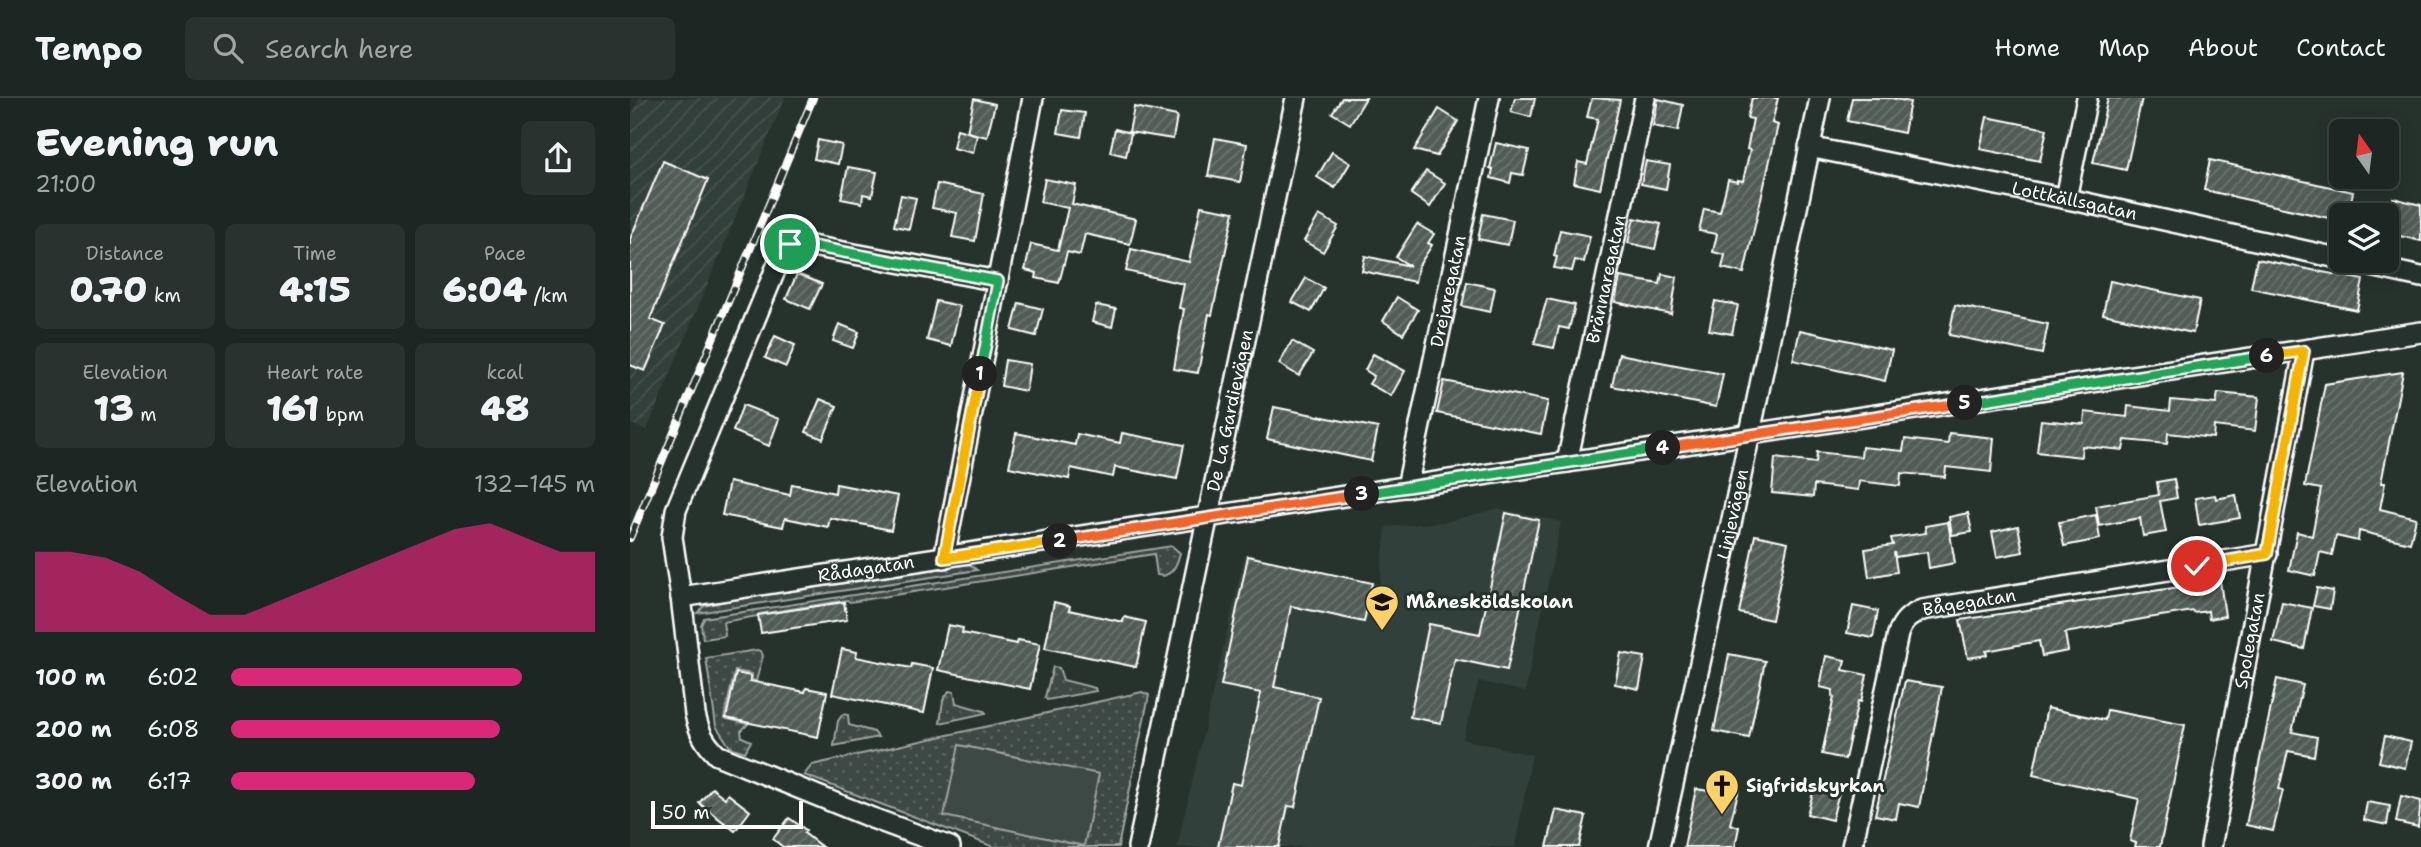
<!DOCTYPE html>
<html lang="en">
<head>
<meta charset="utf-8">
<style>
  body { margin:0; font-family:"Shantell Sans",sans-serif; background:#29322f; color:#f1f3f6; height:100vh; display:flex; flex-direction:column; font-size:26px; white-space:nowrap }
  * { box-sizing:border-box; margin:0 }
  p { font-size:23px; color:#a0a5a5 }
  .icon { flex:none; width:38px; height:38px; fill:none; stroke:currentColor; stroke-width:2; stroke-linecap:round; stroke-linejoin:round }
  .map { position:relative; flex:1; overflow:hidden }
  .details { display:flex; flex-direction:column; background:#1c2622; width:630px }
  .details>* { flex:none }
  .needle { width:46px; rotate:346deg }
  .tools { position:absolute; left:1699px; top:21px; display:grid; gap:14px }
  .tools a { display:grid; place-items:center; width:70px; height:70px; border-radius:10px; background:#1c2622; box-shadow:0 4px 18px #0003,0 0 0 2px #3a4340; font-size:35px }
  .scale { position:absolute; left:21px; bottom:18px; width:152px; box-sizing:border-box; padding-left:7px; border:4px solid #fff; border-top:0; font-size:19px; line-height:24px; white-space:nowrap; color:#fff; -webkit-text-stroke:5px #26332d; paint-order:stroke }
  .pin { position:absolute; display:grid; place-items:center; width:60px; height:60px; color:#fff; margin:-30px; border:4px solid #fff; border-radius:50%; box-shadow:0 2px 7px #0007 }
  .km { position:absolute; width:35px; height:35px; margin:-18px; border-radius:50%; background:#222; color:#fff; font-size:19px; line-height:35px; text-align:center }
  .round { display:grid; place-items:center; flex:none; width:74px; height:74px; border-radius:10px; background:#29322f }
  .overview { display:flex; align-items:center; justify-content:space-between; height:119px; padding:0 35px }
  h1 { font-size:38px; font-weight:800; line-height:52px }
  .stats { display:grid; grid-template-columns:repeat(3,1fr); gap:10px; height:119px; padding:7px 35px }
  .stats div { display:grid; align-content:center; border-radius:10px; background:#29322f; text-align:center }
  .stats b { font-size:35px; font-weight:800 }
  .stats small { font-size:19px; font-weight:400 }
  .stats p { font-size:19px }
  .chart { height:196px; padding:14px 35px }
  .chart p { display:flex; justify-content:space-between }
  .chart svg { width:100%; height:126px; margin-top:7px; fill:#db2777; opacity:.7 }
  ul { padding:0 35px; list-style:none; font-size:23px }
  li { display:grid; grid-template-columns:112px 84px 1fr; align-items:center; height:52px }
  li i { height:18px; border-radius:9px; background:#db2777 }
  header { display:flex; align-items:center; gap:42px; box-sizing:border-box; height:98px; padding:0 35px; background:#1c2622; border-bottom:2px solid #3a4340 }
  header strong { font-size:33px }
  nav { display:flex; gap:38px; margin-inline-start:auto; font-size:24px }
  .search { width:490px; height:63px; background:#29322f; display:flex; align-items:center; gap:18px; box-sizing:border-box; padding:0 24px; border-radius:10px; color:#a0a5a5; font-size:26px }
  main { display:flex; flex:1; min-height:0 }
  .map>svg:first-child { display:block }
</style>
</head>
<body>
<header>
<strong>Tempo</strong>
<div class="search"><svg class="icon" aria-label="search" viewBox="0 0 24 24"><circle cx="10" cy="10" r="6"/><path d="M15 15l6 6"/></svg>Search here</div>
<nav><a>Home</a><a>Map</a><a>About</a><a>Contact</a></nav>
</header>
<main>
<section class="details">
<div class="overview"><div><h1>Evening run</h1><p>21:00</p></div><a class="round"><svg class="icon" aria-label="share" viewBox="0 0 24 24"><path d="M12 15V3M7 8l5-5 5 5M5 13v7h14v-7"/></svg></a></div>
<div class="stats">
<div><p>Distance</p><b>0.70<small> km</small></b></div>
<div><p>Time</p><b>4:15</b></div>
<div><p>Pace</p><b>6:04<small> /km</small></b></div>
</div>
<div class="stats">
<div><p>Elevation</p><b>13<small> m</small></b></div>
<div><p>Heart rate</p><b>161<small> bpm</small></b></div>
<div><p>kcal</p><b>48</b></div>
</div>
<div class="chart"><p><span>Elevation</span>132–145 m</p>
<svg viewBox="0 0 160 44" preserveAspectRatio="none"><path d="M0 44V16L10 16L20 18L30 23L40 31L50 38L60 38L70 33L80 28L90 23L100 18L110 13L120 8L130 6L140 11L150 16L160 16V44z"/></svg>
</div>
<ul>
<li><b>100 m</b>6:02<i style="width:80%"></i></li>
<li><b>200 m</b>6:08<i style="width:74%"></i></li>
<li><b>300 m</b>6:17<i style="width:67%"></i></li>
</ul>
</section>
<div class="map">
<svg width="1791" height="749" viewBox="0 0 1791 749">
  <defs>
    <pattern id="industrial-furrows" width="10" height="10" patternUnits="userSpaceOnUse" patternTransform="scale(1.75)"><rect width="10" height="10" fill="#333f3a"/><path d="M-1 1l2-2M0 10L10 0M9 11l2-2" fill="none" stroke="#47524e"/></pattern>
    <pattern id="grass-dots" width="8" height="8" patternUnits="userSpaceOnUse" patternTransform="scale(1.75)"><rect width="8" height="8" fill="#3e4944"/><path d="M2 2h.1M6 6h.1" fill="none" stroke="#5b6460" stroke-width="1.8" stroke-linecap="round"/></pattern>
    <pattern id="building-hatch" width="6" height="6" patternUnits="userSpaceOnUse" patternTransform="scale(1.75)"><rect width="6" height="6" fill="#515c57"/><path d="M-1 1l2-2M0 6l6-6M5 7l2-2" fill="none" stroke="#6b7470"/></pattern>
  </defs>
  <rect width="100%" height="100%" fill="#26332d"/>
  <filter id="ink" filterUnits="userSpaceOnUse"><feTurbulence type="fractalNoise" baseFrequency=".0143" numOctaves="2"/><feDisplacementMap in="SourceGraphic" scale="14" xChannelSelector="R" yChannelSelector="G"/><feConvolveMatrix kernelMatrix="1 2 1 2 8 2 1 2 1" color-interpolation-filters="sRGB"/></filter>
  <g filter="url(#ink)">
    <polygon fill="#333f3a" points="869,410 931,424 895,594 849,583 833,641 902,657 885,749 547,749 615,456 750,486 756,429 815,424"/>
    <polygon fill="url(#industrial-furrows)" points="9,0 155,0 17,332 0,326 0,22"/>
    <g fill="url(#grass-dots)" stroke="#9ea4a2" stroke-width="2">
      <path d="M 542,448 L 550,455 C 547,466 544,475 533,478 L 527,477 L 524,456 L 220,504 L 217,502 L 129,516 L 127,518 L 93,524 L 95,538 L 73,541 L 71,527 L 74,520 Z"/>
      <polygon points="339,466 347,472 67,515 74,508 96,503"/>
      <polygon points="127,552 131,553 133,558 126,583 122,582 122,576 105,573 94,620 118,626 111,633 112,639 121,643 115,654 100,649 86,628 76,560"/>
      <polygon points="423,569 429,570 433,582 465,590 466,593 417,602 415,599"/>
      <polygon points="319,593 324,594 326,605 354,613 356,615 310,625 313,602"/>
      <polygon points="512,594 519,597 488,749 364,749 174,677 182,667"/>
      <polygon points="213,616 218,617 219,627 244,634 248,639 204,648 208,623"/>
    </g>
    <polygon fill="#3e4944" stroke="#9ea4a2" stroke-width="2" points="329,647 469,676 454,748 314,718"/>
    <g fill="url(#building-hatch)" stroke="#fff" stroke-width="2">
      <polygon points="712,0 736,0 720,26 702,15"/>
      <polygon points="885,0 905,0 901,19 881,14"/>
      <polygon points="962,0 990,2 970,91 944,85 948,64 957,66 968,21 957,19"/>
      <polygon points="1122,0 1148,0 1142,25 1148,27 1114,175 1092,170 1095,157 1083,154 1087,136 1069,133 1074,111 1090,114 1098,82 1108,84 1108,82 1113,83 1120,52 1117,51 1123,21 1117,20"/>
      <polygon points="1222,0 1261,0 1280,4 1274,35 1217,23"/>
      <polygon points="1478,0 1512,0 1496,72 1463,65"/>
      <polygon points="344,1 365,6 357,39 337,34"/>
      <polygon points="1028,1 1053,7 1048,33 1023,28"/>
      <polygon points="504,9 547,18 543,41 499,34"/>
      <polygon points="809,11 828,23 807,58 784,52"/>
      <polygon points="432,12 455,15 451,39 428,35"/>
      <polygon points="1357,19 1417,31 1410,63 1350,51"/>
      <polygon points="327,31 347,37 343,55 323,50"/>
      <polygon points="485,31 501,35 496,58 480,54"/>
      <polygon points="585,40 617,46 610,84 578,78"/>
      <polygon points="188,42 212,47 208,66 184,61"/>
      <polygon points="866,45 899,52 893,77 882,75 880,85 861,80 863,71 860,70"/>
      <polygon points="702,54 720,65 705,90 687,79"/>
      <polygon points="1580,62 1723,94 1718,117 1712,117 1712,123 1574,92"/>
      <polygon points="33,63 78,82 20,221 35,227 15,273 0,267 0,141"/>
      <polygon points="1016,63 1040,67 1036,91 1011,86"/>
      <polygon points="218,69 247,74 242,98 233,96 232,105 211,101"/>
      <polygon points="796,73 815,85 800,109 781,96"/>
      <polygon points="415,81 446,87 442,106 506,121 500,146 455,136 450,157 437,154 429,185 406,180 407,175 395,172 401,146 428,152 438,110 410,104"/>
      <polygon points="307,86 354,96 345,143 322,139 327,115 302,110"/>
      <polygon points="271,97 286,100 279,131 264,128"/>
      <polygon points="1763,100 1791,107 1791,143 1757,135"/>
      <polygon points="571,108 604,114 582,217 579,216 568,275 544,271 554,211 549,210 554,186 496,173 501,151 559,164"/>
      <polygon points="853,116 883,122 878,147 848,141"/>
      <polygon points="689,117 708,128 693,154 674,143"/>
      <polygon points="1004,120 1031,126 1025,151 998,145"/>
      <polygon points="787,126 804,136 798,145 802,147 788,169 785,184 732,173 735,158 780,168 766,159"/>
      <polygon points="930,132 960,138 954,164 945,162 942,173 924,170 927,159 924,158"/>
      <polygon points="1627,161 1733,182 1727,212 1621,190"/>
      <polygon points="167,176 192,186 180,211 156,201"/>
      <polygon points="1032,176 1047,179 1041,216 985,204 990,179 1030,186"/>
      <polygon points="676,180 694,190 681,214 662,204"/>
      <polygon points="1480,183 1570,202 1563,235 1473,216"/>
      <polygon points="837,184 865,190 860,214 832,208"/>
      <polygon points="767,199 788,212 773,236 753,223"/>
      <polygon points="917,201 945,207 939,231 929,229 924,250 904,246"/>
      <polygon points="306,203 330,208 321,248 297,242"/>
      <polygon points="1085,203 1108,207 1102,236 1079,232"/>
      <polygon points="389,205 413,211 406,238 382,232"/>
      <polygon points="466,207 486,211 482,229 462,224"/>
      <polygon points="1325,207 1418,226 1412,256 1319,237"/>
      <polygon points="209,226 229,234 223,250 203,243"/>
      <polygon points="1170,232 1262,252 1255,283 1163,262"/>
      <polygon points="145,238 165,247 156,269 135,260"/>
      <polygon points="662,243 683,255 669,278 649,266"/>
      <polygon points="743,256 775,273 761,298 739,286 744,278 735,272"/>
      <polygon points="989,256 1093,276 1086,309 982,288"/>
      <polygon points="375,262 400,266 396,293 371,288"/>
      <polygon points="1773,274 1751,385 1755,385 1750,411 1786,420 1780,445 1729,433 1728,443 1706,438 1702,457 1690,454 1685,478 1659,472 1667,434 1682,438 1691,391 1675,388 1695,286"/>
      <polygon points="814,283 918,303 911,336 807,315"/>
      <polygon points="1588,295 1629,299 1625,333 1584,328 1583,340 1538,335 1537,346 1495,342 1493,352 1452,348 1451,359 1407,354 1411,322 1454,326 1455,314 1497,319 1498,308 1540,313 1541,302 1586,306"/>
      <polygon points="190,301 207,308 193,341 176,334"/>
      <polygon points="113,307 149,321 139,348 103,333"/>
      <polygon points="644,309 748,330 741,363 637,341"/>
      <polygon points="386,335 445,347 447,336 490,345 492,335 554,347 547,381 485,369 483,379 441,370 439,381 379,369"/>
      <polygon points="1319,335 1364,340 1361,374 1316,369 1315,379 1271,375 1270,388 1229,383 1228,392 1184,387 1183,399 1142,395 1145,360 1186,365 1187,354 1231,359 1232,349 1273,353 1275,341 1318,346"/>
      <polygon points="1544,381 1547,400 1530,403 1536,434 1513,438 1510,420 1469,428 1466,408 1529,397 1527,384"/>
      <polygon points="99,384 160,397 162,386 205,395 206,386 268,398 261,432 200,420 198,429 155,420 153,429 92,417"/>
      <polygon points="1585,397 1586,401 1606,397 1610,420 1569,427 1565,400"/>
      <polygon points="876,415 909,422 877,572 825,561 811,625 780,619 799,526 850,536"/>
      <polygon points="1338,415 1342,434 1322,437 1319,419"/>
      <polygon points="1466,417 1470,441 1434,448 1429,424"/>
      <polygon points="1318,424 1325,465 1299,470 1297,454 1265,459 1264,454 1267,474 1239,479 1235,451 1263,447 1261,440 1296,435 1295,428"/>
      <polygon points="1388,428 1393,454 1367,459 1362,434"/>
      <polygon points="1125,437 1158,444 1142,522 1109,515"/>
      <polygon points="618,458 742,485 734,524 661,508 644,589 689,599 665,709 658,708 649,749 588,749 602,685 611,687 631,595 591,587"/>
      <polygon points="1590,483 1595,518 1579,521 1578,513 1564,515 1563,513 1518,520 1435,535 1438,553 1412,558 1409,543 1356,553 1357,557 1338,560 1330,522"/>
      <polygon points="1687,490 1703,493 1700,511 1683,508"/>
      <polygon points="214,504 217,522 131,535 128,517"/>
      <polygon points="424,504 440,508 439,512 493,524 494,519 516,524 506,569 415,550"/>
      <polygon points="1652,504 1682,510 1674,551 1643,544"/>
      <polygon points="1223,508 1248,513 1243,540 1217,535"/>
      <polygon points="318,527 333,530 332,535 387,546 388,542 410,546 400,591 308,572"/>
      <polygon points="212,551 227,554 226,559 281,570 282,566 303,570 294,615 202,596"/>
      <polygon points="991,555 1015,559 1009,591 985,586"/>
      <polygon points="1099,556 1135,563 1119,640 1084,633"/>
      <polygon points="1196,558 1215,562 1213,572 1237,577 1231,604 1228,603 1215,661 1192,656 1204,599 1202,598 1203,592 1190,589"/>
      <polygon points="106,575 121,578 120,583 175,594 176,590 197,594 188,639 96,620"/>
      <polygon points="1647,581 1673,587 1662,634 1687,639 1684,658 1658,653 1649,691 1653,692 1643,733 1616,727"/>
      <polygon points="1275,583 1312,589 1289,709 1269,705 1266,721 1245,717"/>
      <polygon points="1417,610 1475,622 1477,612 1555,627 1530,749 1505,749 1506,745 1500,743 1509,701 1403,677"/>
      <polygon points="1755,638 1781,644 1775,670 1749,664"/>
      <polygon points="1081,685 1109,691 1100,726 1109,729 1105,749 1054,749 1066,691 1079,693"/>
      <polygon points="1185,688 1209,694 1202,722 1177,716"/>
      <polygon points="82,690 95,700 98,696 120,713 105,733 69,705"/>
      <polygon points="1771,698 1791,703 1788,729 1766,724"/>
      <polygon points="1737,704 1760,708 1757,727 1734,722"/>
      <polygon points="926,712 956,718 949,749 917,749"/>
      <polygon points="159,720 176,732 174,735 192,749 153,749 143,741"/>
    </g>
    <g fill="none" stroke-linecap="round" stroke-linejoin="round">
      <g stroke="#fff" stroke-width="24">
        <g id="minor">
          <path id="s1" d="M 1179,49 L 1447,103 L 1712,161"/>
          <polyline points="1436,100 1457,0"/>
          <polyline points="1718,163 1791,179"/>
          <path id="s2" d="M 937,364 L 1015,0"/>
          <path id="s3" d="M 777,389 L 859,0"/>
          <polyline points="314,460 403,0"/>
          <path id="s4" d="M 51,499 L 1791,234"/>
          <path d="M 320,749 L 242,720 L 87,657 C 74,644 69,634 65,616 L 51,499 L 42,439 L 46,412 L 154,151 L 161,146 L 171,146 L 368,183"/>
          <path id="s5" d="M 508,749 L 666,0"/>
          <path id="s6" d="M 1029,749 L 1101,426 L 1190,0"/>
          <path id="s7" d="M 1222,749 L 1268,536 C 1273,522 1279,518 1292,512 L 1637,456"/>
          <path id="s8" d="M 1581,749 L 1674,253"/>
        </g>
      </g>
      <use href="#minor" stroke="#26332d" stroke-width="19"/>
      <g stroke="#fff" stroke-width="8">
        <polyline id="rail" points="0,440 183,0"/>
      </g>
      <use href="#rail" stroke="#26332d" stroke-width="5" stroke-dasharray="16" stroke-linecap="butt"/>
    </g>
  </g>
  <g fill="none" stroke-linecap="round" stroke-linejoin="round" filter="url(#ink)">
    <g stroke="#fff" stroke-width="14">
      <polyline id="split-1" points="160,146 171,146 368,183 350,276"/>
    </g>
    <g stroke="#fff" stroke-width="14">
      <polyline id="split-2" points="350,276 314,460 430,443"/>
    </g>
    <g stroke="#fff" stroke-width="14">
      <polyline id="split-3" points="430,443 732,396"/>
    </g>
    <g stroke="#fff" stroke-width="14">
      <polyline id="split-4" points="732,396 1033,350"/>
    </g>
    <g stroke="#fff" stroke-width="14">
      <polyline id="split-5" points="1033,350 1335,305"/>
    </g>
    <g stroke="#fff" stroke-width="14">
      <polyline id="split-6" points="1335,305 1637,258"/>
    </g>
    <g stroke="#fff" stroke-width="14">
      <polyline id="split-7" points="1567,468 1637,456 1674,253 1637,258"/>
    </g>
    <use href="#split-1" stroke="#22a559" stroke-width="9"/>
    <use href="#split-2" stroke="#f5b400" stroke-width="9"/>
    <use href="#split-3" stroke="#f0652b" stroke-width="9"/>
    <use href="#split-4" stroke="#22a559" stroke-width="9"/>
    <use href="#split-5" stroke="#f0652b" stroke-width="9"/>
    <use href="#split-6" stroke="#22a559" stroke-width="9"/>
    <use href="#split-7" stroke="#f5b400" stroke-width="9"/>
  </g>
  <defs>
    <g id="school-pin" transform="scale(1.75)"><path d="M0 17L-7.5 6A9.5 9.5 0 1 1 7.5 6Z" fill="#ffd166" stroke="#26332d"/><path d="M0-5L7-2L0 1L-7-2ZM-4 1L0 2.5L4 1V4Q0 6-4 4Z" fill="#111"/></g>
    <g id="church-pin" transform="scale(1.75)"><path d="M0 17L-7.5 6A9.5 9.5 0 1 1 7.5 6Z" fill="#ffd166" stroke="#26332d"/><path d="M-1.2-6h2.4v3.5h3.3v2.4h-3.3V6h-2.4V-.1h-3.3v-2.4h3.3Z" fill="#111"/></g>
  </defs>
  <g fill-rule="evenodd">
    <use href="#school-pin" x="752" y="504"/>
    <use href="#church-pin" x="1092" y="688"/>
  </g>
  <g text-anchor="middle" stroke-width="6" stroke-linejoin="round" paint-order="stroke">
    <g font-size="18" fill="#fff" stroke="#26332d">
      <text dy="6" stroke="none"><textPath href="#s1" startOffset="271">Lottkällsgatan</textPath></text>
      <text dy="6" stroke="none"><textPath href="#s2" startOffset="187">Brännaregatan</textPath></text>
      <text dy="6" stroke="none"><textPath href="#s3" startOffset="200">Drejaregatan</textPath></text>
      <text dy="6" stroke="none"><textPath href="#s5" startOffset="446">De La Gardievägen</textPath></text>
      <text dy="6" stroke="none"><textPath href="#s6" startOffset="341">Linjevägen</textPath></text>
      <text dy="6" stroke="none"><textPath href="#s4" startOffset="187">Rådagatan</textPath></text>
      <text dy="6" stroke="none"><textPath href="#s7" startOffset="301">Bågegatan</textPath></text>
      <text dy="6" stroke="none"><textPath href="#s8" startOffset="210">Spolegatan</textPath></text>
    </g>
    <g font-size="18" font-weight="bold" fill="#fff" stroke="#26332d" text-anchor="start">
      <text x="776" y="510">Månesköldskolan</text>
      <text x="1116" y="694">Sigfridskyrkan</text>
    </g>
  </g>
</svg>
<div class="tools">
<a><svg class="needle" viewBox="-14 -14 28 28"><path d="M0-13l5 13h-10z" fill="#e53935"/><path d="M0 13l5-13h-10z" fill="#a0a5a5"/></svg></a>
<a><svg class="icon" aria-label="layers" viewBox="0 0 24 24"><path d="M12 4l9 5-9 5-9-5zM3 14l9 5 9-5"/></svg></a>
</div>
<div class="scale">50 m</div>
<div class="pin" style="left:160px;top:146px;background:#1e9e55"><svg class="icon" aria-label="arrive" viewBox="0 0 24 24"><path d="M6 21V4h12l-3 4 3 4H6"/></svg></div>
<div class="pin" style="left:1567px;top:468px;background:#d93025"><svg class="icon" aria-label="check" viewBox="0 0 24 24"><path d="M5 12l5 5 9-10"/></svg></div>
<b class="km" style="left:350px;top:276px">1</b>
<b class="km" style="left:430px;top:443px">2</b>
<b class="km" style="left:732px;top:396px">3</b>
<b class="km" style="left:1033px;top:350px">4</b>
<b class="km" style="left:1335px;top:305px">5</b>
<b class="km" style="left:1637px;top:258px">6</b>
</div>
</main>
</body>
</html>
